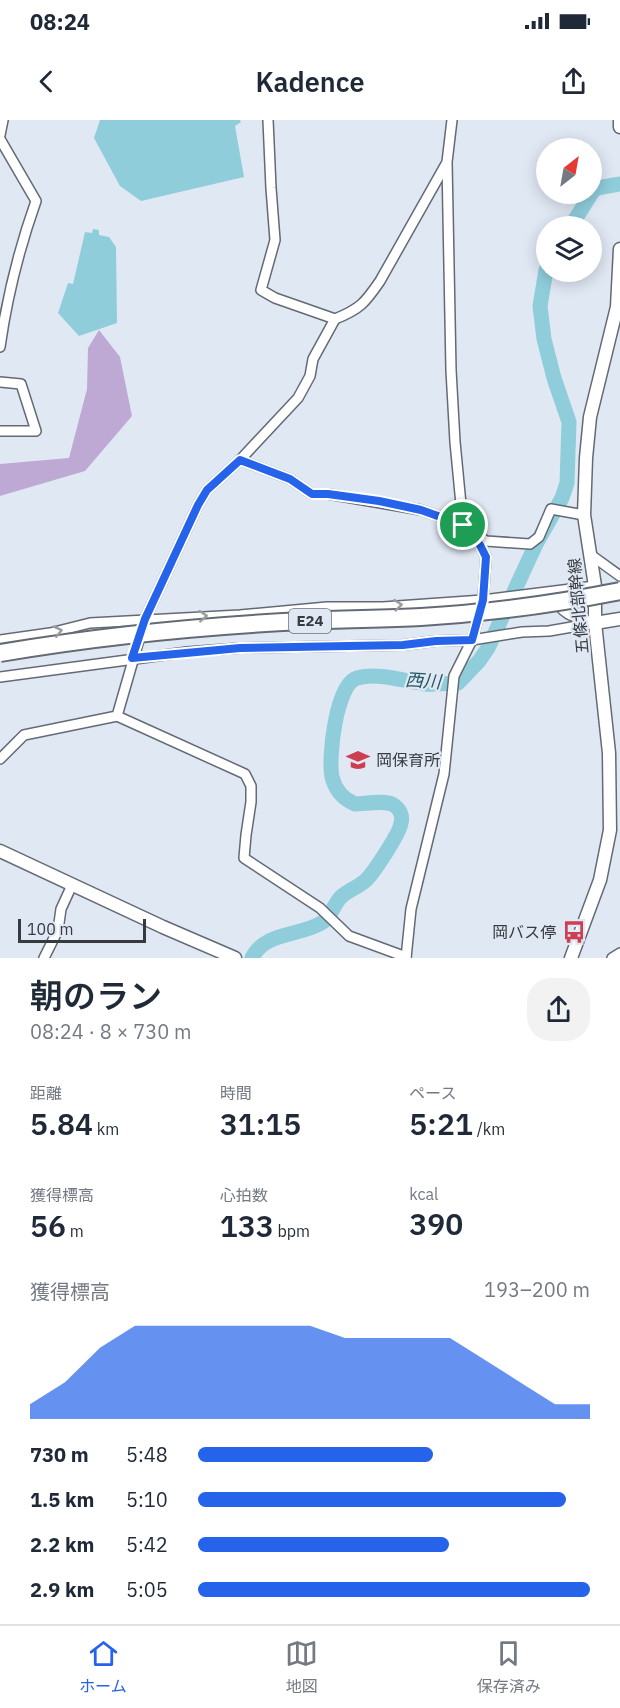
<!DOCTYPE html>
<html lang="ja">
<head>
<meta charset="utf-8">
<style>
  body { margin:0; font-family:"IBM Plex Sans","Noto Sans JP",sans-serif; background:#f2f2f3; color:#1f2937; height:100vh; display:flex; flex-direction:column; font-size:22px; white-space:nowrap }
  * { box-sizing:border-box; margin:0 }
  p { font-size:20px; color:#747a83 }
  .icon { flex:none; width:33px; height:33px; fill:none; stroke:currentColor; stroke-width:2; stroke-linecap:round; stroke-linejoin:round }
  .map { position:relative; height:838px; overflow:hidden }
  .details { display:flex; flex-direction:column; background:#fff; flex:1 }
  .details>* { flex:none }
  .needle { width:39px; rotate:31deg }
  .buttons { position:absolute; left:536px; top:18px; display:grid; gap:12px }
  .buttons a { display:grid; place-items:center; width:66px; height:66px; border-radius:50%; background:#fff; box-shadow:0 3px 15px #0003; font-size:30px }
  .scale { position:absolute; left:18px; bottom:15px; width:128px; box-sizing:border-box; padding-left:6px; border:3px solid #373a3e; border-top:0; font-size:16px; line-height:21px; white-space:nowrap; color:#373a3e; -webkit-text-stroke:4px #e0e8f4; paint-order:stroke }
  .pin { position:absolute; display:grid; place-items:center; width:51px; height:51px; color:#fff; margin:-26px; border:3px solid #fff; border-radius:50%; box-shadow:0 2px 6px #0007 }
  .round { display:grid; place-items:center; flex:none; width:63px; height:63px; border-radius:24px; background:#f2f2f3 }
  .headline { display:flex; align-items:center; justify-content:space-between; height:102px; padding:0 30px }
  h1 { font-size:33px; font-weight:600; line-height:45px }
  .metrics { display:grid; grid-template-columns:repeat(3,1fr); gap:9px; height:102px; padding:6px 30px }
  .metrics div { display:grid; align-content:center }
  .metrics b { font-size:30px; font-weight:600 }
  .metrics small { font-size:16px; font-weight:400 }
  .metrics p { font-size:16px }
  .chart { height:168px; padding:12px 30px }
  .chart p { display:flex; justify-content:space-between }
  .chart svg { width:100%; height:108px; margin-top:6px; fill:#2563eb; opacity:.7 }
  ul { padding:0 30px; list-style:none; font-size:20px }
  li { display:grid; grid-template-columns:96px 72px 1fr; align-items:center; height:45px }
  li i { height:15px; border-radius:8px; background:#2563eb }
  .status { display:flex; justify-content:space-between; align-items:center; height:42px; padding:0 30px; background:#fff; direction:ltr }
  .status svg { height:16px; fill:currentColor }
  header { display:flex; justify-content:space-between; align-items:center; height:78px; padding:0 30px; background:#fff; font-size:27px; font-weight:600 }
  .tab-bar { display:flex; justify-content:space-around; align-items:center; height:84px; border-top:2px solid #e0e1e3; background:#fff; font-size:16px; color:#747a83 }
  .tab-bar a { display:grid; justify-items:center; gap:3px }
  .tab-bar .selected { color:#2563eb }
  .map>svg:first-child { display:block }
</style>
</head>
<body>
<div class="status"><b>08:24</b><svg viewBox="0 0 49 12"><path d="M0 12V9h3v3zM5 12V6h3v6zM10 12V3h3v9zM15 12V0h3v12zM26 1h20v11H26zM47 4h2v5h-2z"/></svg></div>
<header><svg class="icon" aria-label="back" viewBox="0 0 24 24"><path d="M15 5l-7 7 7 7"/></svg>Kadence<svg class="icon" aria-label="share" viewBox="0 0 24 24"><path d="M12 15V3M7 8l5-5 5 5M5 13v7h14v-7"/></svg></header>
<div class="map">
<svg width="620" height="838" viewBox="0 0 620 838">
  <rect width="100%" height="100%" fill="#e0e8f4"/>
  <polygon fill="#bea9d5" points="99,210 120,237 132,296 85,351 0,376 0,344 69,338 87,269 88,228"/>
  <g fill="#8fcddb">
    <polygon points="100,0 240,0 241,2 235,6 244,57 141,81 120,66 94,18"/>
    <polygon points="93,109 99,110 99,115 109,117 116,127 117,203 79,216 58,193 68,163 73,164 85,112 92,113"/>
  </g>
  <g fill="none" stroke-linecap="round" stroke-linejoin="round">
    <g stroke="#8fcddb" stroke-width="15">
      <polyline points="591,73 597,68 620,64"/>
      <polyline points="571,106 591,74"/>
      <path d="M 252,838 C 265,811 300,817 323,802 C 331,797 334,783 342,776 C 349,770 358,767 365,761 C 373,754 400,713 401,703 C 403,696 400,690 395,686 C 387,679 366,684 355,684 C 343,679 335,669 332,657 C 328,638 336,564 357,558 C 378,552 404,561 425,564 C 436,565 447,563 458,563 L 479,541 L 488,528 L 536,424 L 562,378 L 567,363 L 569,302 L 554,258 L 544,219 L 540,186 L 546,150"/>
    </g>
    <g stroke="#646a74" stroke-width="12">
      <g id="street">
        <path d="M 268,0 L 271,68 L 275,120 L 261,170 L 275,178 L 335,199 C 360,189 365,183 380,161 L 446,44"/>
        <polyline points="0,15 3,0"/>
        <path d="M 0,19 L 36,81 C 19,129 7,177 0,227"/>
        <polyline points="0,262 21,264 36,311 0,311"/>
        <polyline points="240,340 290,359 312,374 328,374 421,390 463,405 486,421 530,424 539,417 551,389 584,395"/>
        <polyline points="591,435 620,456"/>
        <path d="M 555,479 C 563,496 576,497 592,502"/>
        <polyline points="0,520 50,513 90,503 240,495 327,487 383,487 483,480 595,466"/>
        <polyline points="0,557 187,532 240,528 403,525 436,521 472,520 522,512 549,511 595,503"/>
        <polyline points="117,596 245,654 251,666 251,682 246,715 244,738 320,788 349,816 406,837"/>
        <polyline points="0,639 24,615 117,596 145,499 198,385 207,370 240,340 298,278 310,256 313,239 335,199"/>
        <polyline points="44,838 58,810 61,789 72,765"/>
        <polyline points="406,838 411,789 444,654 454,556 472,520 483,480 486,437 480,425 463,405 455,322 451,250 447,42 452,0"/>
        <polyline points="612,838 620,833"/>
      </g>
    </g>
    <g stroke="#646a74" stroke-width="15">
      <g id="secondary">
        <polyline points="620,0 620,7"/>
        <polyline points="595,503 620,499"/>
        <polyline points="0,731 163,807 235,838"/>
        <polyline points="571,838 600,760 610,710 609,633 595,503 595,466 584,395 586,338 590,297 617,187 620,129"/>
      </g>
    </g>
    <use href="#street" stroke="#fff" stroke-width="9"/>
    <use href="#secondary" stroke="#fff" stroke-width="12"/>
    <g stroke="#646a74" stroke-width="20" stroke-linecap="butt">
      <path id="highway-bridge" d="M 0,533 C 100,516 202,506 303,501 C 343,499 382,499 421,497 C 488,493 554,484 620,471"/>
    </g>
    <use href="#highway-bridge" stroke="#fff" stroke-width="16"/>
  </g>
  <defs><path id="oneway-chevron" d="M-2-3.5L2.5 0L-2 3.5" fill="none" stroke-width="1.6" stroke-linecap="round" stroke-linejoin="round" transform="scale(1.5)"/></defs>
  <g stroke="#9b9c9e">
    <use href="#oneway-chevron" transform="translate(398 485) rotate(-6)"/>
    <use href="#oneway-chevron" transform="translate(203 496) rotate(-3)"/>
    <use href="#oneway-chevron" transform="translate(58 511) rotate(-13)"/>
  </g>
  <g fill="none" stroke-linecap="round" stroke-linejoin="round">
    <g stroke="#fff" stroke-width="12">
      <polygon id="route" points="240,340 290,359 312,374 328,374 379,381 421,390 463,405 480,425 486,437 483,480 472,520 436,521 403,525 240,528 132,538 145,499 198,385 207,370"/>
    </g>
    <use href="#route" stroke="#2563eb" stroke-width="8"/>
  </g>
  <defs>
    <g id="school-bare" transform="scale(1.8)"><path d="M0-5L7-2L0 1L-7-2ZM-4 1L0 2.5L4 1V4Q0 6-4 4Z" fill="#ce3e51" stroke="#e0e8f4" stroke-width="2.5" paint-order="stroke"/></g>
    <g id="bus-bare" transform="scale(1.8)"><path d="M-5-6H5V4H4V6H2V4H-2V6H-4V4H-5ZM-3.5-4V0h7V-4ZM-3.5 1.2v1.5H-2V1.2ZM2 1.2v1.5H3.5V1.2Z" fill="#ce3e51" stroke="#e0e8f4" stroke-width="2.5" paint-order="stroke"/></g>
  </defs>
  <g fill-rule="evenodd">
    <use href="#school-bare" x="358" y="640"/>
    <use href="#bus-bare" x="574" y="812"/>
  </g>
  <g text-anchor="middle" stroke-width="4.5" stroke-linejoin="round" paint-order="stroke">
    <rect fill="#e0e8f4" stroke="#6a6e75" stroke-width="1.5" x="289" y="489" width="42" height="24" rx="4.5"/>
    <g font-size="15" font-weight="bold" fill="#373a3e">
      <text x="310" y="506">E24</text>
    </g>
    <g font-size="16" fill="#373a3e" stroke="#e0e8f4">
      <text transform="translate(578 486) rotate(-95)" y="6">五條北部幹線</text>
    </g>
    <g font-size="16" fill="#373a3e" stroke="#e0e8f4" text-anchor="start">
      <text x="376" y="646">岡保育所</text>
      <text x="556" y="818" text-anchor="end">岡バス停</text>
    </g>
    <g font-size="18" font-style="italic" fill="#235762" stroke="#e0e8f4">
      <text transform="translate(423 561) rotate(4)" y="6">西川</text>
    </g>
  </g>
</svg>
<div class="buttons">
<a><svg class="needle" viewBox="-14 -14 28 28"><path d="M0-13l5 13h-10z" fill="#e53935"/><path d="M0 13l5-13h-10z" fill="#747a83"/></svg></a>
<a><svg class="icon" aria-label="layers" viewBox="0 0 24 24"><path d="M12 4l9 5-9 5-9-5zM3 14l9 5 9-5"/></svg></a>
</div>
<div class="scale">100 m</div>
<div class="pin" style="left:463px;top:405px;background:#1e9e55"><svg class="icon" aria-label="arrive" viewBox="0 0 24 24"><path d="M6 21V4h12l-3 4 3 4H6"/></svg></div>
</div>
<section class="details">
<div class="headline"><div><h1>朝のラン</h1><p>08:24 · 8 × 730 m</p></div><a class="round"><svg class="icon" aria-label="share" viewBox="0 0 24 24"><path d="M12 15V3M7 8l5-5 5 5M5 13v7h14v-7"/></svg></a></div>
<div class="metrics">
<div><p>距離</p><b>5.84<small> km</small></b></div>
<div><p>時間</p><b>31:15</b></div>
<div><p>ペース</p><b>5:21<small> /km</small></b></div>
</div>
<div class="metrics">
<div><p>獲得標高</p><b>56<small> m</small></b></div>
<div><p>心拍数</p><b>133<small> bpm</small></b></div>
<div><p>kcal</p><b>390</b></div>
</div>
<div class="chart"><p><span>獲得標高</span>193–200 m</p>
<svg viewBox="0 0 160 44" preserveAspectRatio="none"><path d="M0 44V38L10 29L20 15L30 6L40 6L50 6L60 6L70 6L80 6L90 11L100 11L110 11L120 11L130 20L140 29L150 38L160 38V44z"/></svg>
</div>
<ul>
<li><b>730 m</b>5:48<i style="width:60%"></i></li>
<li><b>1.5 km</b>5:10<i style="width:94%"></i></li>
<li><b>2.2 km</b>5:42<i style="width:64%"></i></li>
<li><b>2.9 km</b>5:05<i style="width:100%"></i></li>
</ul>
</section>
<nav class="tab-bar">
<a class="selected"><svg class="icon" aria-label="home" viewBox="0 0 24 24"><path d="M3 11l9-7 9 7M6 9v11h12V9"/></svg>ホーム</a>
<a><svg class="icon" aria-label="map" viewBox="0 0 24 24"><path d="M3 6l6-2 6 2 6-2v14l-6 2-6-2-6 2zM9 4v14M15 6v14"/></svg>地図</a>
<a><svg class="icon" aria-label="saved" viewBox="0 0 24 24"><path d="M7 4h10v16l-5-4-5 4z"/></svg>保存済み</a>
</nav>
</body>
</html>
